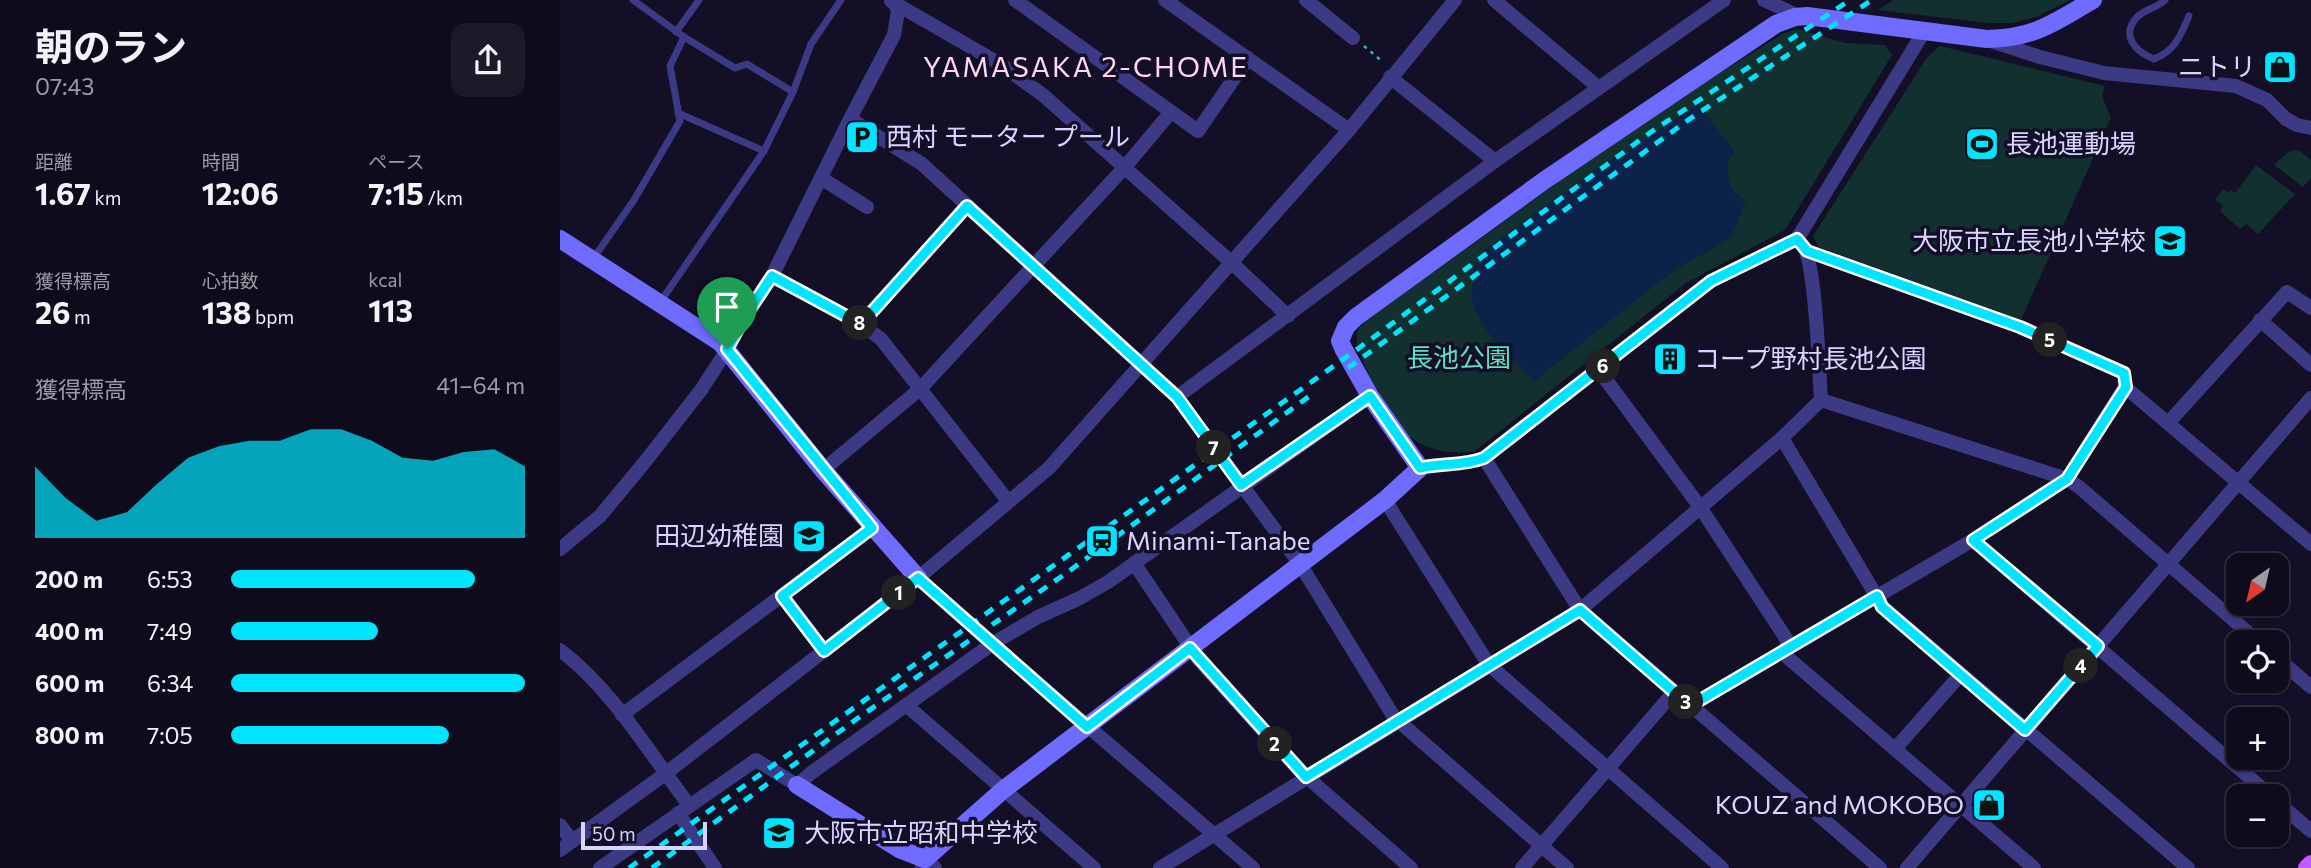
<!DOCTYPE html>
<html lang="ja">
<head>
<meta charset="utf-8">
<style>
  body { margin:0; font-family:Commissioner,"Noto Sans JP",sans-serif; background:#1c1929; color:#f1f3f6; height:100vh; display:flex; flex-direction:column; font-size:26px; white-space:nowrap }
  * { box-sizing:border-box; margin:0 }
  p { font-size:23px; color:#9b9ba3 }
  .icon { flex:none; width:38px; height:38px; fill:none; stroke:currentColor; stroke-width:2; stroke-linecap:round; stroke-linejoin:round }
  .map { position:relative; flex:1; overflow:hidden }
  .panel { display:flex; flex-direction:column; background:#0e0b1c; width:560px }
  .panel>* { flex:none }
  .needle { width:46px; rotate:214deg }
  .controls { position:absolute; left:1666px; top:553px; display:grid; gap:14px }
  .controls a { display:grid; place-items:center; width:63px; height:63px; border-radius:14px; background:#0e0b1c; box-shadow:0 2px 5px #0004,0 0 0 2px #2e2b3b; font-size:35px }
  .scale { position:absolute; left:21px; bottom:18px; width:126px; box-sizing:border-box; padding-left:7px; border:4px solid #d9d4ff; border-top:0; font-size:19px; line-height:24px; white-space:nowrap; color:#d9d4ff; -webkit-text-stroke:5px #130f26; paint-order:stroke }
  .pin { position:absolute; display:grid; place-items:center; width:60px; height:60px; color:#fff; margin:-72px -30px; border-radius:50% 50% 50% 0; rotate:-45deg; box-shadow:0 0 7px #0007 }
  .pin .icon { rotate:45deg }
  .km { position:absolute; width:35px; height:35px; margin:-18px; border-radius:50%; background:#222; color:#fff; font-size:19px; line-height:35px; text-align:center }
  .round { display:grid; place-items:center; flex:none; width:74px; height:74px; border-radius:14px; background:#1c1929 }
  .summary { display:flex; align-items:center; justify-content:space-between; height:119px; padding:0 35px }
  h1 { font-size:38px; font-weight:700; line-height:52px }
  .stats { display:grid; grid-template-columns:repeat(3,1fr); gap:10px; height:119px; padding:7px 35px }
  .stats div { display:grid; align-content:center }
  .stats b { font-size:30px; font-weight:700 }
  .stats small { font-size:19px; font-weight:400 }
  .stats p { font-size:19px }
  .chart { height:196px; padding:14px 35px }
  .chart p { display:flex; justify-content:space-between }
  .chart svg { width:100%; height:126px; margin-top:7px; fill:#00e5ff; opacity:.7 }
  ul { padding:0 35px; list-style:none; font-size:23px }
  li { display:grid; grid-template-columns:112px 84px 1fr; align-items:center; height:52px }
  li i { height:18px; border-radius:9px; background:#00e5ff }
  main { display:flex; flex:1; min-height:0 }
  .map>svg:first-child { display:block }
</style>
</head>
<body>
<main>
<section class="panel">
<div class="summary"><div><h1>朝のラン</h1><p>07:43</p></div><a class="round"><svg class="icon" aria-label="share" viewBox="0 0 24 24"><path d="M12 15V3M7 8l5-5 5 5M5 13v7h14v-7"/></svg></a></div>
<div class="stats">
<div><p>距離</p><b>1.67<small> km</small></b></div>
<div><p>時間</p><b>12:06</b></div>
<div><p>ペース</p><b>7:15<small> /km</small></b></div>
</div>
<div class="stats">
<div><p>獲得標高</p><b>26<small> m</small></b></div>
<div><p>心拍数</p><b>138<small> bpm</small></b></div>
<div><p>kcal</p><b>113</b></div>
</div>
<div class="chart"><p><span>獲得標高</span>41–64 m</p>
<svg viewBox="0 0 160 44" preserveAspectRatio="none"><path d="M0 44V19L10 30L20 38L30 35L40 25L50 16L60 12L70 10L80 10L90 6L100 6L110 10L120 16L130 17L140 14L150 13L160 19V44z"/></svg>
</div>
<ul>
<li><b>200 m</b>6:53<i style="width:83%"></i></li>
<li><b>400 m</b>7:49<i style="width:50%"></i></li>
<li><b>600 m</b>6:34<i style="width:100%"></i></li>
<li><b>800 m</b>7:05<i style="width:74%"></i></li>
</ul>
</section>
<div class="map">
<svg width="1751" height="868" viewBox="0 0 1751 868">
  <rect width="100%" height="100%" fill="#130f26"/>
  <g fill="#12302f">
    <polygon points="1333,0 1510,0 1476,17 1452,23 1427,23 1318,10"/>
    <path d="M 1238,29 L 1285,43 L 1325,45 L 1332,55 L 1225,230 L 1126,283 L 915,451 C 887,456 852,448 836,421 C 826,404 789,348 798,330 C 803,320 868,276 882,266 C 954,215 1025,161 1098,112 C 1140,85 1182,59 1224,33 Z"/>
    <polygon points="1380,46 1545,86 1542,96 1551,118 1461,320 1259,247 1253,236 1368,56"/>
    <polygon points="1735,150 1741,152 1751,160 1751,178 1743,187 1714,165 1728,152"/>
    <polygon points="1696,165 1735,194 1698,234 1686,224 1680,229 1660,211 1663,206 1655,200 1663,189 1669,193 1670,190 1675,193"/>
  </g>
  <path fill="#0c2248" d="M 1139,104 L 1175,153 L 1169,158 C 1167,178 1167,190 1186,200 L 1174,231 L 1168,240 L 1113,271 L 974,381 C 951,356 896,313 916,275 L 913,269 L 927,248 L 1035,170 Z"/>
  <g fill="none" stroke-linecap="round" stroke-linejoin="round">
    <polyline stroke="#2fb8b0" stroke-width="2.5" stroke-dasharray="3.5 5" stroke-linecap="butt" points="804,46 823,62"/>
    <g stroke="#3d3a85" stroke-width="7">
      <polyline points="73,0 124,37 175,68 187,64 233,92"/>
      <path d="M 1605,0 C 1597,8 1585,9 1577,17 C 1560,36 1576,52 1594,59 C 1616,50 1620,36 1629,16"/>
      <polyline points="116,32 139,0"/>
      <polyline points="118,113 204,151"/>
      <polyline points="33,259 74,200 120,121 110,66 124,37"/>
      <polyline points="101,301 204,151 233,92 251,44 281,0"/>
    </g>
    <g stroke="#3d3a85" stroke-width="14">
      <polyline points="455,0 638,131 688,58"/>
      <polyline points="605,0 789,130"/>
      <polyline points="746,0 793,38"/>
      <polyline points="934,0 1038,87"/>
      <polyline points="1204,0 1241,17"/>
      <polyline points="331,1 440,64 483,95 672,263 728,316"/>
      <polyline points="1431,41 1480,57 1544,73 1676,86 1707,100 1726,119 1737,125 1751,128"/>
      <polyline points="830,77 935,161"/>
      <polyline points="290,119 362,164 617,397 935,161 1164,0"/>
      <polyline points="261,178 307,207"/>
      <path d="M 1243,246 C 1256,263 1259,373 1261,400"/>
      <polyline points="212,276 301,324 321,339 448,501"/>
      <polyline points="1700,320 1751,365"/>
      <polyline points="301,324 407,206"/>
      <polyline points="1038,369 1140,507 1227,640 1227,657 1474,868"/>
      <polyline points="1565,387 1751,544"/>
      <polyline points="617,397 740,564 834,717 1007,868"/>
      <polyline points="1261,400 1507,479 1519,487 1699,642"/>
      <polyline points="1609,422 1727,292 1751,308"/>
      <polyline points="1222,438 1323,607 1628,868"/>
      <polyline points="924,458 1020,610 1320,868"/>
      <path d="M 860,468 C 881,463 903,466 924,458 L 1151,281 L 1237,239 L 1365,30"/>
      <polyline points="263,470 360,389 564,168 611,112"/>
      <polyline points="825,500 929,665 1162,868"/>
      <polyline points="1413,540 1711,796"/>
      <polyline points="0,549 40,516 84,463 141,390 167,350 183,319 212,276 290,119 334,35 338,11 334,0"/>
      <polyline points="574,563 639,660 740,771 851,868"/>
      <polyline points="358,578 432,644 693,868"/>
      <polyline points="223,596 264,651"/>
      <path d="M 0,650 C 53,690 89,753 129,805"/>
      <polyline points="1717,658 1751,687"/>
      <polyline points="346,705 534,868"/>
      <polyline points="1130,706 1413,540 1507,479 1565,387 1564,373 1460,327 1247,251"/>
      <polyline points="62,715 312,528"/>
      <polyline points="1335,749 1401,674"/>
      <polyline points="1717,802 1751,831"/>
      <polyline points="118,813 155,868"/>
      <polyline points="0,825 12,841"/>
      <polyline points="0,850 105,774 358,578 489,468 789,130 895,0"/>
      <polyline points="40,868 196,760 237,785 251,773 432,644 478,617 520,598 548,582 810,396"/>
      <polyline points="362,868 365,859 375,868"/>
      <polyline points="600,868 1020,610 1222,438 1261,400"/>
      <polyline points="962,868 1114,692"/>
      <polyline points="1347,868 1751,398"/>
    </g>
    <g stroke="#6f6bff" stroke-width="18">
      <polyline points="0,239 161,343 263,470 358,578"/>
      <path d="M 237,785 L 339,849 L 365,859 L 443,790 L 825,500 L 860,468 L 810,396 L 783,348 L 780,341 L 786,327 L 796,317 L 985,180 L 1216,24 L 1235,17 L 1247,16 L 1427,39 C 1475,38 1493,23 1533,0"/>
    </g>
    <polyline stroke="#c25bff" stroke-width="18" points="1747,868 1751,864"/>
    <g stroke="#00e5ff" stroke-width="5" stroke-dasharray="10 9" stroke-linecap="butt">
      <polyline points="788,368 1131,118 1312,0"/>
      <polyline points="69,868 799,348 1091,132 1290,0"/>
      <polyline points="92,868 298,718 505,574 751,395"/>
    </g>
  </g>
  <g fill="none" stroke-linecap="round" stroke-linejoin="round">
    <g stroke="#fff" stroke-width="14">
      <path id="route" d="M 407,206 L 617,397 L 681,485 L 810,396 L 860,468 C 881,463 903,466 924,458 L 1151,281 L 1237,239 L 1247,251 L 1460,327 L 1564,373 L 1566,387 L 1507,479 L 1413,540 L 1538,646 L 1465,730 L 1322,607 L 1317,596 L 1130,706 L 1020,610 L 746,777 L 630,648 L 527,727 L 358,578 L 264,651 L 222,596 L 312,528 L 167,349 L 183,320 L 212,276 L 301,324 Z"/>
    </g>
    <use href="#route" stroke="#00e5ff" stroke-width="9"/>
  </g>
  <defs>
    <g id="shop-square" transform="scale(1.75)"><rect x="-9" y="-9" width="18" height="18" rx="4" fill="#00e5ff" stroke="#130f26"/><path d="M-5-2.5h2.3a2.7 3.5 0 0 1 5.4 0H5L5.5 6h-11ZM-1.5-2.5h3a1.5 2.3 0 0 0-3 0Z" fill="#111"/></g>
    <g id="parking-square" transform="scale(1.75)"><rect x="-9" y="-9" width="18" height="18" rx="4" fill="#00e5ff" stroke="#130f26"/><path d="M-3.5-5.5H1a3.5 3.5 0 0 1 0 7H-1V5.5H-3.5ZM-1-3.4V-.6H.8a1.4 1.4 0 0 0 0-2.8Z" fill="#111"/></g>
    <g id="stadium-square" transform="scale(1.75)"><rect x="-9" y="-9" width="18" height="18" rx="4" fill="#00e5ff" stroke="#130f26"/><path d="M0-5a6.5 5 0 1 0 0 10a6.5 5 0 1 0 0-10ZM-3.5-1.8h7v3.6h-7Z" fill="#111"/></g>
    <g id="school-square" transform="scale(1.75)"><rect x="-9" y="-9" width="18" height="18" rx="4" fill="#00e5ff" stroke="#130f26"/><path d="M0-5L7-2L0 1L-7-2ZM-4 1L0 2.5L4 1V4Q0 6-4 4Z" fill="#111"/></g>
    <g id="building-square" transform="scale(1.75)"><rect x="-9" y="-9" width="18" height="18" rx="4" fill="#00e5ff" stroke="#130f26"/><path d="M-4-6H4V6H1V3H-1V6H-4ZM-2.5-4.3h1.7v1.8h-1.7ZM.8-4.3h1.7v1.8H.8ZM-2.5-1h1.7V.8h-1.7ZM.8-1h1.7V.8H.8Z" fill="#111"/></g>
    <g id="station-square" transform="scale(1.75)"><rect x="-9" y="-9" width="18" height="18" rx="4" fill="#00e5ff" stroke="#130f26"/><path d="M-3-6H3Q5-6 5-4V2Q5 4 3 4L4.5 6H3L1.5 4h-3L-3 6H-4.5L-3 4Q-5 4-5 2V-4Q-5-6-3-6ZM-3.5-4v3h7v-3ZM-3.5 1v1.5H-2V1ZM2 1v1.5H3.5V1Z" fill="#111"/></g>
  </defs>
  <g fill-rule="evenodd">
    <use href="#shop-square" x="1720" y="67"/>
    <use href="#parking-square" x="302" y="137"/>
    <use href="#stadium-square" x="1422" y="144"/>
    <use href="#school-square" x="1610" y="241"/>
    <use href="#building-square" x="1110" y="359"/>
    <use href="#school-square" x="249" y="536"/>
    <use href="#station-square" x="542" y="541"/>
    <use href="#shop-square" x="1429" y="805"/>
    <use href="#school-square" x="219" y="833"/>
  </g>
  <g text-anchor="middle" stroke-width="7" stroke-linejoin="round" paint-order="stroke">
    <g font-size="26" fill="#d9d4ff" stroke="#130f26" text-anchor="start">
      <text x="1696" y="76" text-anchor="end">ニトリ</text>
      <text x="326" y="146">西村 モーター プール</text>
      <text x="1446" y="153">長池運動場</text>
      <text x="1586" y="250" text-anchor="end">大阪市立長池小学校</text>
      <text x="1134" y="368">コープ野村長池公園</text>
      <text x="224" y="545" text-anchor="end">田辺幼稚園</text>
      <text x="566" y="550">Minami-Tanabe</text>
      <text x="1404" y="814" text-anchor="end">KOUZ and MOKOBO</text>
      <text x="244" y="842">大阪市立昭和中学校</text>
    </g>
    <g font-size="26" fill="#5fe0c0" stroke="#130f26">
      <text x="899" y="367">長池公園</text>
    </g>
    <g font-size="28" letter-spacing="2" fill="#ffd6f0" stroke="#130f26">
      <text x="526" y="77">YAMASAKA 2-CHOME</text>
    </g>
  </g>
</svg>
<div class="controls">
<a><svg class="needle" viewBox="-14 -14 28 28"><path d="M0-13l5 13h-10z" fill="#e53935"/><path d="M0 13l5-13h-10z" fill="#9b9ba3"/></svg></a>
<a><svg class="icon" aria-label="locate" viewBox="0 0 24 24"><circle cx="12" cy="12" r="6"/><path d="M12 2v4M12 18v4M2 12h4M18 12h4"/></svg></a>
<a>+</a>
<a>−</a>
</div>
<div class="scale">50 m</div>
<div class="pin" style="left:167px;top:349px;background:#1e9e55"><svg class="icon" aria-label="arrive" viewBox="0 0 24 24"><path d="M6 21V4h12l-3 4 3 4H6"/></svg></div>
<b class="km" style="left:339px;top:593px">1</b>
<b class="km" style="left:715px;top:744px">2</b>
<b class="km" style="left:1126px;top:702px">3</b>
<b class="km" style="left:1521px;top:666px">4</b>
<b class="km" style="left:1490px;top:340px">5</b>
<b class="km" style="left:1043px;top:366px">6</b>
<b class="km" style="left:654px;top:448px">7</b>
<b class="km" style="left:300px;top:323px">8</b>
</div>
</main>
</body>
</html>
